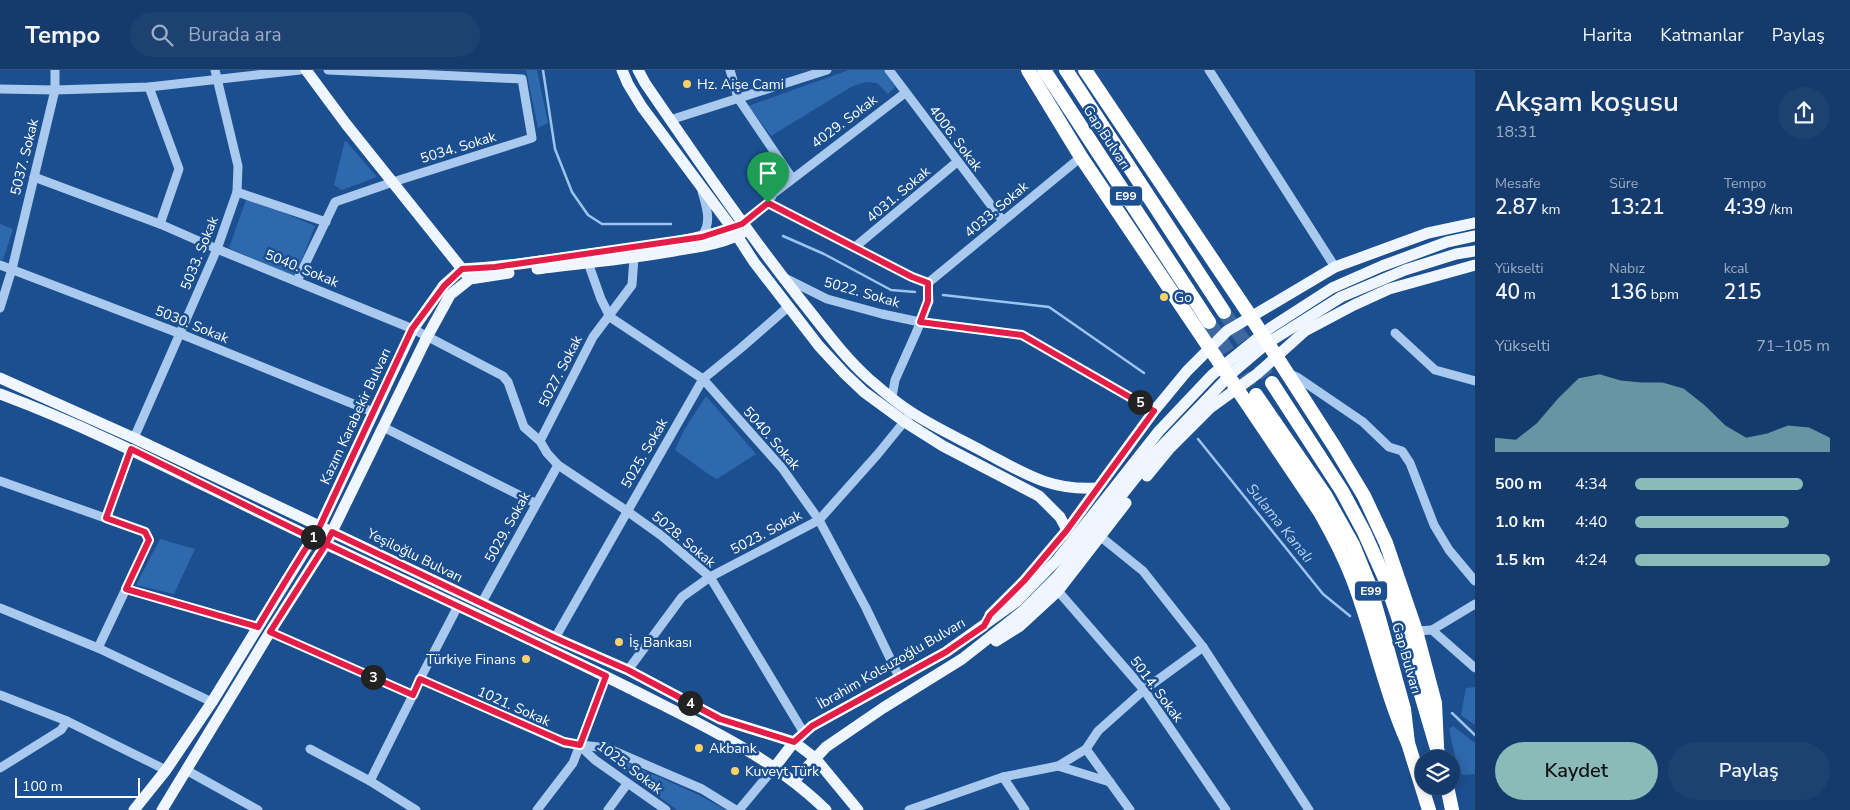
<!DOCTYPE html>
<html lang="tr">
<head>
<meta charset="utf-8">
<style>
  body { margin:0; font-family:"Nunito Sans",sans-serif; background:#1d4271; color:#f1f3f6; height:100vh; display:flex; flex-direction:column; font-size:19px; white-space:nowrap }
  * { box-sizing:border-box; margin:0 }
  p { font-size:16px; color:#9dadc1 }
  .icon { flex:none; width:28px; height:28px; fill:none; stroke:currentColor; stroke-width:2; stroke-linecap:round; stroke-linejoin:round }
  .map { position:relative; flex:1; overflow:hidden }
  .drawer { display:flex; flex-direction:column; background:#143b6b; width:375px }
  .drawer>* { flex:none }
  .tools { position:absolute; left:1415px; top:680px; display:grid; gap:10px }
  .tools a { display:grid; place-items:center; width:45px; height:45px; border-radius:50%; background:#143b6b; box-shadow:0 2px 12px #0003,0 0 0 1px #33557e; font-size:25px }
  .scale { position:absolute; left:15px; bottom:12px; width:125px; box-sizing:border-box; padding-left:5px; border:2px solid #fff; border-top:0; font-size:14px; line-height:18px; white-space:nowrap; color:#fff; -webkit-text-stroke:4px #1b4f8f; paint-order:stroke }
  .pin { position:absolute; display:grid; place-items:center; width:42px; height:42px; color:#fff; margin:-51px -21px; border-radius:50% 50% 50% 0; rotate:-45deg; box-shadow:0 0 5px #0007 }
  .pin .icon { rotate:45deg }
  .km { position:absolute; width:25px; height:25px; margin:-12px; border-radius:50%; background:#222; color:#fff; font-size:14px; line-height:25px; text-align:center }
  .round { display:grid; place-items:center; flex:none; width:52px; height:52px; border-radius:26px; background:#1d4271 }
  .head { display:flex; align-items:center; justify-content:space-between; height:85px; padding:0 20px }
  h1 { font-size:28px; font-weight:600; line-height:38px }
  .metrics { display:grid; grid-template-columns:repeat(3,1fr); gap:8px; height:85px; padding:5px 20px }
  .metrics div { display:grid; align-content:center }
  .metrics b { font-size:21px; font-weight:600 }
  .metrics small { font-size:14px; font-weight:400 }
  .metrics p { font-size:14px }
  .chart { height:140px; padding:10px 20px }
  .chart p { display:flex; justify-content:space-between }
  .chart svg { width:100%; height:90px; margin-top:5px; fill:#8bbbb9; opacity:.7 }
  .action { display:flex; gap:10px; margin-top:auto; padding:10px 20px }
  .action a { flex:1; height:58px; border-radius:30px; background:#8bbbb9; color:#111; font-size:20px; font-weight:600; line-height:58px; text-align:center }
  .action a+a { background:#1d4271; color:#f1f3f6 }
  ul { padding:0 20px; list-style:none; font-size:16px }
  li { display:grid; grid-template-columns:80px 60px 1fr; align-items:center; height:38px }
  li i { height:12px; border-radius:6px; background:#8bbbb9 }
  header { display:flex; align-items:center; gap:30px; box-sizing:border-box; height:70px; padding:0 25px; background:#143b6b; border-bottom:1px solid #33557e }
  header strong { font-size:24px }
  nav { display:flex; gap:28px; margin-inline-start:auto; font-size:18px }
  .search { width:350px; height:45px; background:#1d4271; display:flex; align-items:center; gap:12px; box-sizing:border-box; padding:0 18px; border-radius:28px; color:#9dadc1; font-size:19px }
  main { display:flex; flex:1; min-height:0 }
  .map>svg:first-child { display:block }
</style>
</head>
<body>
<header>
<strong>Tempo</strong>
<div class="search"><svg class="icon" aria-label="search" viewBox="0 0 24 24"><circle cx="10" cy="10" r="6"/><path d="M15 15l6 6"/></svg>Burada ara</div>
<nav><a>Harita</a><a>Katmanlar</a><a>Paylaş</a></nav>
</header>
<main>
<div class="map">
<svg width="1475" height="740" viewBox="0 0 1475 740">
  <rect width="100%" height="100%" fill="#1b4f8f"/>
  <g fill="#2e69ad">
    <polygon points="526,0 537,0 548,53 538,58"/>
    <polygon points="849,0 884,0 895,17 888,24 877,13 865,12 851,17 771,66 748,36"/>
    <polygon points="345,70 377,107 342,120 334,115"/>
    <polygon points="247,127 315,156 295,207 229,178"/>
    <polygon points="0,154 13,159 3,190 0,189"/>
    <polygon points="706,326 756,384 717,409 711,406 675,380 684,360"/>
    <polygon points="160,469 195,479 174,524 136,515"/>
    <polygon points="1475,617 1475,655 1461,645 1466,618"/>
    <polygon points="1453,656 1475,673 1475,704 1462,705 1457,695 1449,659"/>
    <polygon points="608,684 699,725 726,740 677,740 604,686"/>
  </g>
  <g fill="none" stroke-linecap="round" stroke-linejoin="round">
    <g stroke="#9cc4f0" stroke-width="2.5">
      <polyline points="543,0 555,79 572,122 588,145 602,154 671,154"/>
      <polyline points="783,166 824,184 891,220 915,222"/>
      <polyline points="943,225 1049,237 1144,303"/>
      <polyline points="1198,369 1323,524 1350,546"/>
      <polyline points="1452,643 1475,665"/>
    </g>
    <g stroke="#3d69a0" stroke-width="14" stroke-dasharray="14 7" stroke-linecap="butt">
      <polyline points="1224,242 1272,313"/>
      <polyline points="1209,252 1256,325"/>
    </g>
    <g stroke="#a9c9ee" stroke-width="9">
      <polyline points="730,0 738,28 792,108"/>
      <polyline points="889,0 1003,151"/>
      <polyline points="1209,0 1335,197"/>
      <polyline points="149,17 179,99 160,154"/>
      <polyline points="0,19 55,20 149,17 300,0"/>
      <polyline points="670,50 827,0"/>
      <polyline points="34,107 160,154 217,179 413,259 503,306 508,312 524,357 540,371 547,383 558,395 627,441 662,466 710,507 804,663"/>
      <polyline points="237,122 326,152"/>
      <polyline points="768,133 912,207 928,213"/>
      <polyline points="739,155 768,133 773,124 905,23"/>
      <path d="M 701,167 C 713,153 706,136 702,121"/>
      <polyline points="855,177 957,92"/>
      <polyline points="586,187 601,229 610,247 703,309 782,398 819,450 866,538 899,607"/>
      <polyline points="0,195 181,264 373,342"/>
      <polyline points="785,208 827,229 882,244 920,252 1022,265 1154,341"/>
      <polyline points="297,211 335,132 393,112 532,68 522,9 328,0"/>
      <polyline points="928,213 1081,87"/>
      <polyline points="0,238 12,199 55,20 55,0"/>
      <polyline points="1395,263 1435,300 1475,311"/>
      <polyline points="1288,303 1297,307 1363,352 1389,377 1402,381 1410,393 1434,455 1449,480 1475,511"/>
      <polyline points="892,327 895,310 916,263 929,231 928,213"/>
      <polyline points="383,357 535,433"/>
      <polyline points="134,368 217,179 237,122 238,96 215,0"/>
      <polyline points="540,371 593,267 632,215 634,188"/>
      <polyline points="0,411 145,462 149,470 98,578"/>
      <polyline points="106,448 131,379"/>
      <polyline points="1101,467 1143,501 1203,577 1309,740"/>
      <polyline points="126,519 258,557"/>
      <polyline points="1058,521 1144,620 1226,740"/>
      <polyline points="481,534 558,395"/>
      <polyline points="0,538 98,578 212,632"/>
      <polyline points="1432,560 1475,534"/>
      <polyline points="1416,561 1432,560 1475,598"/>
      <polyline points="270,562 413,625 420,609 458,536"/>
      <polyline points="555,568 703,309 741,278 788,237"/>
      <polyline points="628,600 682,527 710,507 819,450 877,385 908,347"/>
      <polyline points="420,609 564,673 607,678 702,719 736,740"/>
      <polyline points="0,625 67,651 166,700"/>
      <polyline points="579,675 595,690 666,740"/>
      <polyline points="310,679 370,711 416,740"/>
      <polyline points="1086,679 1130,740"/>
      <polyline points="1058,696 1110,712"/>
      <polyline points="0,698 61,660 67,651"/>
      <polyline points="186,700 258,740"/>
      <polyline points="1003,707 1025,740"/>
      <polyline points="370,711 413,625"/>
      <polyline points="537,740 573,693 606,606"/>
      <polyline points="608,740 627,714"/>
      <polyline points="739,740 774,698"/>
      <polyline points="909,740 1003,707 1058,696 1086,679 1098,661 1144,620 1203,577"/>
    </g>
    <g stroke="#f0f6ff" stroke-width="11">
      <polyline points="306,0 346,54 466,204"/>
      <polyline points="622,0 628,14 642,37 732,158 754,192 819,276 844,303 864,322 905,352 943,376 1039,426 1060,447 1067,460"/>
      <path d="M 638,0 L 645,13 C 695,86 745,159 800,229 C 822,256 843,286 869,309 C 882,320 896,333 911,342 C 934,357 960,369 984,382 C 1024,403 1050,421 1097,418"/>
      <path d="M 537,199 C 582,193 628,189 674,181 C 698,177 725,174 747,160"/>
      <polyline points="0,308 134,368 555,568 628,600 720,649 794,672 815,688 858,740"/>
      <path d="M 0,324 C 118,368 228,430 343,482 C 441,528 540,573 637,622 C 704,656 772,687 826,740"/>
      <polyline points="1147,406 1170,378 1210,338 1257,304 1305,261 1354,235 1389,219 1475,195"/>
      <polyline points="990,545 1024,511 1067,460 1154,341 1187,301 1227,261 1335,197 1428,163 1475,153"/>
      <polyline points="996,571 1020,556 1058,521 1126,433"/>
      <polyline points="774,698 794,672 812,656 946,582 1016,532 1058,489 1159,361 1212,305 1270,258 1332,218 1382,196 1447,172 1475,166"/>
      <polyline points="794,711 826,677 883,638 962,589 1023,541 1058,506 1155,383 1232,303 1266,274 1341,227 1405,200 1456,184 1475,181"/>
      <path d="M 134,740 L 166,700 L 212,632 L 320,456 L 413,259 L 444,215 L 462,199 C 508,197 554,189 599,183 C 643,177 689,172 732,158"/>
      <polyline points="162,740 270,562 326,474 427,267 450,225 470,209 509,203"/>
    </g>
    <g stroke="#fff" stroke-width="14">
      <path d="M 1028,0 L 1081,87 L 1320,442 C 1332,463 1343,484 1352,507 C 1373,561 1384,619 1408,673"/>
      <polyline points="1044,0 1209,252"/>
      <polyline points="1066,0 1224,242"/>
      <polyline points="1085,0 1251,247 1334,376 1364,426 1386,473 1416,561 1435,633 1437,676"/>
      <polyline points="1272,313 1342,421 1364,462 1385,509 1400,553 1440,689"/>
      <polyline points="1256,325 1325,425 1353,475 1369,514 1380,552 1404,639 1408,673 1429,740"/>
      <polyline points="1447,716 1452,740"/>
    </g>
  </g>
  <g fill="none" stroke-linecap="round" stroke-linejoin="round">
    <g stroke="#fff" stroke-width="10">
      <path id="route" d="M 768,133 L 742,154 L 702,167 L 495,197 L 462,199 L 444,216 L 412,259 L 320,456 C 299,489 278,523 258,557 L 126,519 L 149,470 L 145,462 L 106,448 L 131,379 L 312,468 L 326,474 L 606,606 L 580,675 L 564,672 L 420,609 L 413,625 L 270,562 L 326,474 L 332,462 L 555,568 L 628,600 L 720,649 L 794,672 L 812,656 L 946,582 L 984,556 L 990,545 L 1024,511 L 1067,460 L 1154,341 L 1022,265 L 920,252 L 928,231 L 928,213 L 912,207 L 768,133"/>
    </g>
    <use href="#route" stroke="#e11d48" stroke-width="6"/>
  </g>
  <g fill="#ffd166" stroke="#1b4f8f" stroke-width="2">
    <circle cx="687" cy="14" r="5"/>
    <circle cx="1164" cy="227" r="5"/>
    <circle cx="619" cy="572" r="5"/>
    <circle cx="526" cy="589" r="5"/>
    <circle cx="699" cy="678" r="5"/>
    <circle cx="735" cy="701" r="5"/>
  </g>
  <g text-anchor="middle" stroke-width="5" stroke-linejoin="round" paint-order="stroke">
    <g fill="#1b4f8f" stroke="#bbcadd" stroke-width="1">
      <rect x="1110" y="116.5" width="32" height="19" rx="4"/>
      <rect x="1355" y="511.5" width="32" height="19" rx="4"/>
    </g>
    <g font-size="12" font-weight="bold" fill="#fff">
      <text x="1126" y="130">E99</text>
      <text x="1371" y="525">E99</text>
    </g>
    <g font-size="14" fill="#fff" stroke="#1b4f8f" text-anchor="start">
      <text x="697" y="19">Hz. Aişe Cami</text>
      <text x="1174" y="232">Go</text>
      <text x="629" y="577">İş Bankası</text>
      <text x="516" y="594" text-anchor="end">Türkiye Finans</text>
      <text x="709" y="683">Akbank</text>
      <text x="745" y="706">Kuveyt Türk</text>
    </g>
    <g font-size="14" fill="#fff" stroke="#1b4f8f">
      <text transform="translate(844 51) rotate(-37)" y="5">4029. Sokak</text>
      <text transform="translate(1107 67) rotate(57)" y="5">Gap Bulvarı</text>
      <text transform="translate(956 68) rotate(53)" y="5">4006. Sokak</text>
      <text transform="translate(458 77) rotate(-17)" y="5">5034. Sokak</text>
      <text transform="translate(24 87) rotate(-76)" y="5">5037. Sokak</text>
      <text transform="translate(898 124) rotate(-40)" y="5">4031. Sokak</text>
      <text transform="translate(996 139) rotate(-40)" y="5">4033. Sokak</text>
      <text transform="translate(199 183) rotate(-68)" y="5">5033. Sokak</text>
      <text transform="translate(302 198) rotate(22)" y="5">5040. Sokak</text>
      <text transform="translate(862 222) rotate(16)" y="5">5022. Sokak</text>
      <text transform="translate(192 254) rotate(22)" y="5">5030. Sokak</text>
      <text transform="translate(560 301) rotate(-63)" y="5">5027. Sokak</text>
      <text transform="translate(355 346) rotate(-65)" y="5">Kazım Karabekir Bulvarı</text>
      <text transform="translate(772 368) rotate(49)" y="5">5040. Sokak</text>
      <text transform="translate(644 383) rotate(-60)" y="5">5025. Sokak</text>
      <text transform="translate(507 457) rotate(-61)" y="5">5029. Sokak</text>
      <text transform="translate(766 462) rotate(-28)" y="5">5023. Sokak</text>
      <text transform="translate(684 469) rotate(40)" y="5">5028. Sokak</text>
      <text transform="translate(415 485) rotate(26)" y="5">Yeşiloğlu Bulvarı</text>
      <text transform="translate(1407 588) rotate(74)" y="5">Gap Bulvarı</text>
      <text transform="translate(891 593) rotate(-30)" y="5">İbrahim Kolsuzoğlu Bulvarı</text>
      <text transform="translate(1157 619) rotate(53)" y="5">5014. Sokak</text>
      <text transform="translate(514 636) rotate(24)" y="5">1021. Sokak</text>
      <text transform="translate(630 697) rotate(37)" y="5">1025. Sokak</text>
    </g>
    <g font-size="15" font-style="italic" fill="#b5d3f5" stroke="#1b4f8f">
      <text transform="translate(1280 453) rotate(51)" y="5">Sulama Kanalı</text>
    </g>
  </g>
</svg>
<div class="tools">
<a><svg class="icon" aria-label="layers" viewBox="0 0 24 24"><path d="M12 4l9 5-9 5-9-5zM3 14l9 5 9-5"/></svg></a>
</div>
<div class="scale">100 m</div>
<div class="pin" style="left:768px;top:133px;background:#1e9e55"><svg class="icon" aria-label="arrive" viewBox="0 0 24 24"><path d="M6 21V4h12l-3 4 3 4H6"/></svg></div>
<b class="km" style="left:313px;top:467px">1</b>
<b class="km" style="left:373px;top:607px">3</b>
<b class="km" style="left:690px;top:633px">4</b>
<b class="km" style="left:1140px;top:332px">5</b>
</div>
<section class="drawer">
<div class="head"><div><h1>Akşam koşusu</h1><p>18:31</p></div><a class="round"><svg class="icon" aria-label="share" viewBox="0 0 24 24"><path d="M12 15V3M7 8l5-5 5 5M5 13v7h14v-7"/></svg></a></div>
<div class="metrics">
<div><p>Mesafe</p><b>2.87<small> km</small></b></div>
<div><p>Süre</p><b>13:21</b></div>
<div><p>Tempo</p><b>4:39<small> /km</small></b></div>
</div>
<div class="metrics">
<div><p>Yükselti</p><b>40<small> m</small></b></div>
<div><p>Nabız</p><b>136<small> bpm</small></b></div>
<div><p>kcal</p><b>215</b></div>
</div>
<div class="chart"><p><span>Yükselti</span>71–105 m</p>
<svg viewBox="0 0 160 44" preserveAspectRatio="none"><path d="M0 44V37L10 38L20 30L30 18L40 8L50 6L60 9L70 10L80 10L90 13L100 21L110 31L120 37L130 35L140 31L150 32L160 37V44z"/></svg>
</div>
<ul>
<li><b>500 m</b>4:34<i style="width:86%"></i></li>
<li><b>1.0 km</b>4:40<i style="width:79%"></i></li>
<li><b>1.5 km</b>4:24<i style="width:100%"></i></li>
</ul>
<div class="action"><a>Kaydet</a><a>Paylaş</a></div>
</section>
</main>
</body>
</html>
